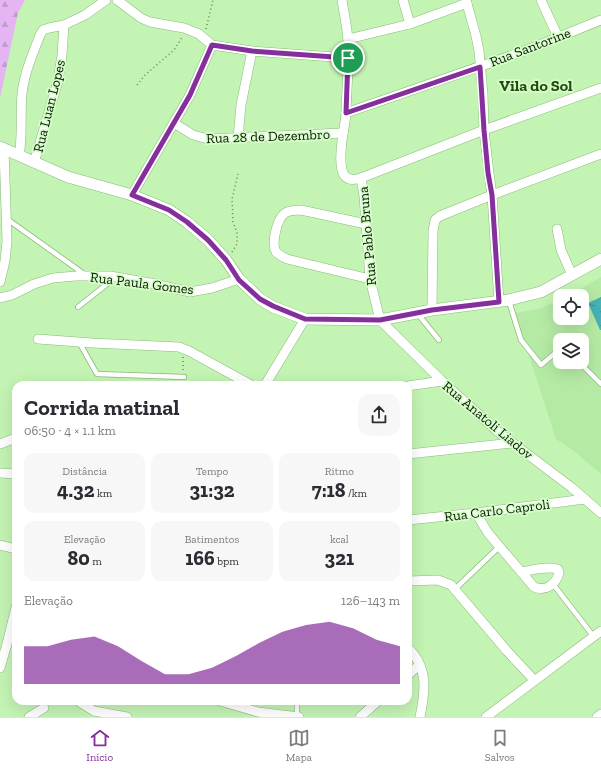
<!DOCTYPE html>
<html lang="pt">
<head>
<meta charset="utf-8">
<style>
  body { margin:0; font-family:"Zilla Slab",serif; background:#f7f7f7; color:#2b2b33; height:100vh; display:flex; flex-direction:column; font-size:15px; white-space:nowrap }
  * { box-sizing:border-box; margin:0 }
  p { font-size:13px; color:#7c7c81 }
  .icon { flex:none; width:22px; height:22px; fill:none; stroke:currentColor; stroke-width:2; stroke-linecap:round; stroke-linejoin:round }
  .map { position:relative; flex:1; overflow:hidden }
  .details { position:absolute; left:12px; top:381px; width:400px; height:324px; display:flex; flex-direction:column; background:#fff; border-radius:12px; box-shadow:0 4px 16px #0002 }
  .details>* { flex:none }
  .fabs { position:absolute; left:553px; top:289px; display:grid; gap:8px }
  .fabs a { display:grid; place-items:center; width:36px; height:36px; border-radius:8px; background:#fff; box-shadow:0 4px 16px #0002; font-size:20px }
  .pin { position:absolute; display:grid; place-items:center; width:34px; height:34px; color:#fff; margin:-17px; border:2px solid #fff; border-radius:50%; box-shadow:0 1px 4px #0007 }
  .round { display:grid; place-items:center; flex:none; width:42px; height:42px; border-radius:12px; background:#f7f7f7 }
  .headline { display:flex; align-items:center; justify-content:space-between; height:68px; padding:0 12px }
  h1 { font-size:22px; font-weight:700; line-height:30px }
  .figures { display:grid; grid-template-columns:repeat(3,1fr); gap:6px; height:68px; padding:4px 12px }
  .figures div { display:grid; align-content:center; border-radius:10px; background:#f7f7f7; text-align:center }
  .figures b { font-size:20px; font-weight:700 }
  .figures small { font-size:11px; font-weight:400 }
  .figures p { font-size:11px }
  .chart { height:112px; padding:8px 12px }
  .chart p { display:flex; justify-content:space-between }
  .chart svg { width:100%; height:72px; margin-top:4px; fill:#852f9c; opacity:.7 }
  .tab-bar { display:flex; justify-content:space-around; align-items:center; height:56px; border-top:1px solid #e1e1e2; background:#fff; font-size:11px; color:#7c7c81 }
  .tab-bar a { display:grid; justify-items:center; gap:2px }
  .tab-bar .active { color:#852f9c }
  .map>svg:first-child { display:block }
</style>
</head>
<body>
<div class="map">
<svg width="601" height="717" viewBox="0 0 601 717">
  <defs>
    <pattern id="forest-firs" width="22" height="20" patternUnits="userSpaceOnUse"><rect width="22" height="20" fill="#e5b5f3"/><path d="M5 1l3.5 6h-7zM16 11l3.5 6h-7z" fill="#c39bcf"/></pattern>
    <pattern id="water-ripples" width="26" height="14" patternUnits="userSpaceOnUse"><rect width="26" height="14" fill="#47b3b6"/><path d="M2 4q2-2 4 0t4 0M15 11q2-2 4 0t4 0" fill="none" stroke="#399192"/></pattern>
  </defs>
  <rect width="100%" height="100%" fill="#c3f4b3"/>
  <path fill="#b5eaa4" fill-rule="evenodd" d="M 601,277 L 601,474 L 574,451 L 556,439 L 515,313 L 539,309 L 560,300 L 560,318 L 582,318 L 582,296 L 568,296 ZM 560,340 L 582,340 L 582,362 L 560,362 Z"/>
  <polygon fill="url(#forest-firs)" points="0,0 25,0 18,13 0,98"/>
  <polygon fill="url(#water-ripples)" points="601,297 601,330 600,330 588,303"/>
  <g fill="none" stroke-linecap="round" stroke-linejoin="round">
    <g stroke="#8bba7c" stroke-width="6">
      <g id="service">
        <polyline points="7,219 84,274"/>
        <polyline points="509,301 521,340 541,365 560,349"/>
        <polyline points="78,307 116,277"/>
        <polyline points="417,313 439,340"/>
        <polyline points="79,342 97,374 184,377"/>
        <polyline points="579,362 601,384"/>
        <polyline points="553,584 594,637"/>
        <polyline points="455,589 499,547"/>
        <polyline points="297,701 297,717"/>
      </g>
    </g>
    <g stroke="#8bba7c" stroke-width="10">
      <g id="minor">
        <polyline points="117,0 141,18 150,22 184,28 199,34 212,45 252,51 348,58"/>
        <path d="M 342,0 C 344,13 347,27 348,40 C 349,63 347,87 346,111 C 346,121 343,131 342,141 C 341,151 339,166 344,175 C 348,181 355,180 361,178 L 484,130 L 601,88"/>
        <polyline points="403,0 410,24"/>
        <polyline points="466,0 476,36 479,51 483,94 484,130 489,173 492,195 499,302"/>
        <polyline points="541,0 558,37"/>
        <polyline points="348,39 410,24 467,3"/>
        <polyline points="346,113 527,50 601,20"/>
        <polyline points="174,123 193,135 208,139 343,133"/>
        <polyline points="238,138 241,105 252,51"/>
        <path d="M 19,156 C 23,135 20,115 22,94 C 24,73 33,54 40,35 L 43,30 L 49,28 L 64,25 L 85,15 L 106,0"/>
        <polyline points="34,163 58,81 62,55 64,25"/>
        <polyline points="361,178 364,196 370,279 380,320 442,381 497,431 571,487 601,513"/>
        <polyline points="132,195 190,95 212,45"/>
        <path d="M 366,224 L 301,210 C 295,210 290,210 285,213 C 277,219 271,243 276,252 C 279,255 283,257 287,259 L 370,279"/>
        <polyline points="557,229 561,250 572,275"/>
        <polyline points="0,282 5,261 7,241 4,149"/>
        <polyline points="0,298 12,295 34,284 53,278 76,276 110,276 150,283 190,292 212,288 239,279"/>
        <polyline points="432,310 433,231 435,220 440,216 492,195 601,154"/>
        <polyline points="38,339 92,343 179,347 189,351 251,385"/>
        <polyline points="265,385 305,319"/>
        <polyline points="408,386 442,381"/>
        <polyline points="0,444 13,439 16,439"/>
        <polyline points="408,454 512,443"/>
        <polyline points="0,473 16,474"/>
        <path d="M 476,513 L 488,533 L 534,587 C 546,592 556,584 559,573 L 558,569 C 546,566 533,570 521,572"/>
        <polyline points="408,520 476,513 585,499"/>
        <polyline points="0,545 16,549"/>
        <polyline points="408,581 438,580 451,585 507,651 534,680"/>
        <path d="M 408,648 C 429,668 425,692 420,717"/>
        <polyline points="0,668 7,644 16,607"/>
        <polyline points="408,675 419,665"/>
        <polyline points="78,701 94,711 127,717"/>
        <polyline points="220,701 258,712 299,717"/>
        <polyline points="29,717 44,708"/>
        <polyline points="360,717 378,701"/>
        <polyline points="486,717 601,631"/>
        <polyline points="597,717 601,714"/>
      </g>
    </g>
    <g stroke="#8bba7c" stroke-width="12">
      <polyline id="tertiary" points="0,147 68,177 132,195 169,210 187,222 208,240 226,260 239,279 260,299 273,307 305,319 380,320 432,310 509,300 541,292 601,259"/>
    </g>
    <g stroke="#64845a" stroke-width="1.5" stroke-dasharray="1 3" stroke-linecap="butt">
      <polyline points="206,29 213,0"/>
      <polyline points="137,85 145,75 174,50 183,36"/>
      <polyline points="232,252 237,244 237,233 233,222 232,199 238,174"/>
      <polyline points="183,357 183,371"/>
    </g>
    <use href="#service" stroke="#fff" stroke-width="4.5"/>
    <use href="#minor" stroke="#fff" stroke-width="9"/>
    <use href="#tertiary" stroke="#fff" stroke-width="11"/>
  </g>
  <g fill="none" stroke-linecap="round" stroke-linejoin="round">
    <g stroke="#fff" stroke-width="8">
      <polygon id="route" points="212,45 252,51 348,58 346,113 480,67 484,130 488,173 492,195 499,302 432,310 380,320 305,319 273,306 260,299 239,280 226,260 208,240 187,222 169,210 132,195 190,95"/>
    </g>
    <use href="#route" stroke="#852f9c" stroke-width="5"/>
  </g>
  <g text-anchor="middle" stroke-width="3.5" stroke-linejoin="round" paint-order="stroke">
    <g font-size="14" fill="#061602" stroke="#d7feca">
      <text transform="translate(530 47) rotate(-21)" y="5">Rua Santorine</text>
      <text transform="translate(49 106) rotate(-76)" y="5">Rua Luan Lopes</text>
      <text transform="translate(268 136) rotate(-2)" y="5">Rua 28 de Dezembro</text>
      <text transform="translate(367 236) rotate(-95)" y="5">Rua Pablo Bruna</text>
      <text transform="translate(142 283) rotate(7)" y="5">Rua Paula Gomes</text>
      <text transform="translate(488 420) rotate(40)" y="5">Rua Anatoli Liadov</text>
      <text transform="translate(497 510) rotate(-7)" y="5">Rua Carlo Caproli</text>
    </g>
    <g font-size="16" font-weight="bold" fill="#214b0f" stroke="#d7feca">
      <text x="536" y="91">Vila do Sol</text>
    </g>
  </g>
</svg>
<div class="fabs">
<a><svg class="icon" aria-label="locate" viewBox="0 0 24 24"><circle cx="12" cy="12" r="6"/><path d="M12 2v4M12 18v4M2 12h4M18 12h4"/></svg></a>
<a><svg class="icon" aria-label="layers" viewBox="0 0 24 24"><path d="M12 4l9 5-9 5-9-5zM3 14l9 5 9-5"/></svg></a>
</div>
<div class="pin" style="left:348px;top:58px;background:#1e9e55"><svg class="icon" aria-label="arrive" viewBox="0 0 24 24"><path d="M6 21V4h12l-3 4 3 4H6"/></svg></div>
<section class="details">
<div class="headline"><div><h1>Corrida matinal</h1><p>06:50 · 4 × 1.1 km</p></div><a class="round"><svg class="icon" aria-label="share" viewBox="0 0 24 24"><path d="M12 15V3M7 8l5-5 5 5M5 13v7h14v-7"/></svg></a></div>
<div class="figures">
<div><p>Distância</p><b>4.32<small> km</small></b></div>
<div><p>Tempo</p><b>31:32</b></div>
<div><p>Ritmo</p><b>7:18<small> /km</small></b></div>
</div>
<div class="figures">
<div><p>Elevação</p><b>80<small> m</small></b></div>
<div><p>Batimentos</p><b>166<small> bpm</small></b></div>
<div><p>kcal</p><b>321</b></div>
</div>
<div class="chart"><p><span>Elevação</span>126–143 m</p>
<svg viewBox="0 0 160 44" preserveAspectRatio="none"><path d="M0 44V21L10 21L20 17L30 15L40 21L50 30L60 38L70 38L80 34L90 27L100 19L110 12L120 8L130 6L140 10L150 17L160 21V44z"/></svg>
</div>
</section>
</div>
<nav class="tab-bar">
<a class="active"><svg class="icon" aria-label="home" viewBox="0 0 24 24"><path d="M3 11l9-7 9 7M6 9v11h12V9"/></svg>Início</a>
<a><svg class="icon" aria-label="map" viewBox="0 0 24 24"><path d="M3 6l6-2 6 2 6-2v14l-6 2-6-2-6 2zM9 4v14M15 6v14"/></svg>Mapa</a>
<a><svg class="icon" aria-label="saved" viewBox="0 0 24 24"><path d="M7 4h10v16l-5-4-5 4z"/></svg>Salvos</a>
</nav>
</body>
</html>
